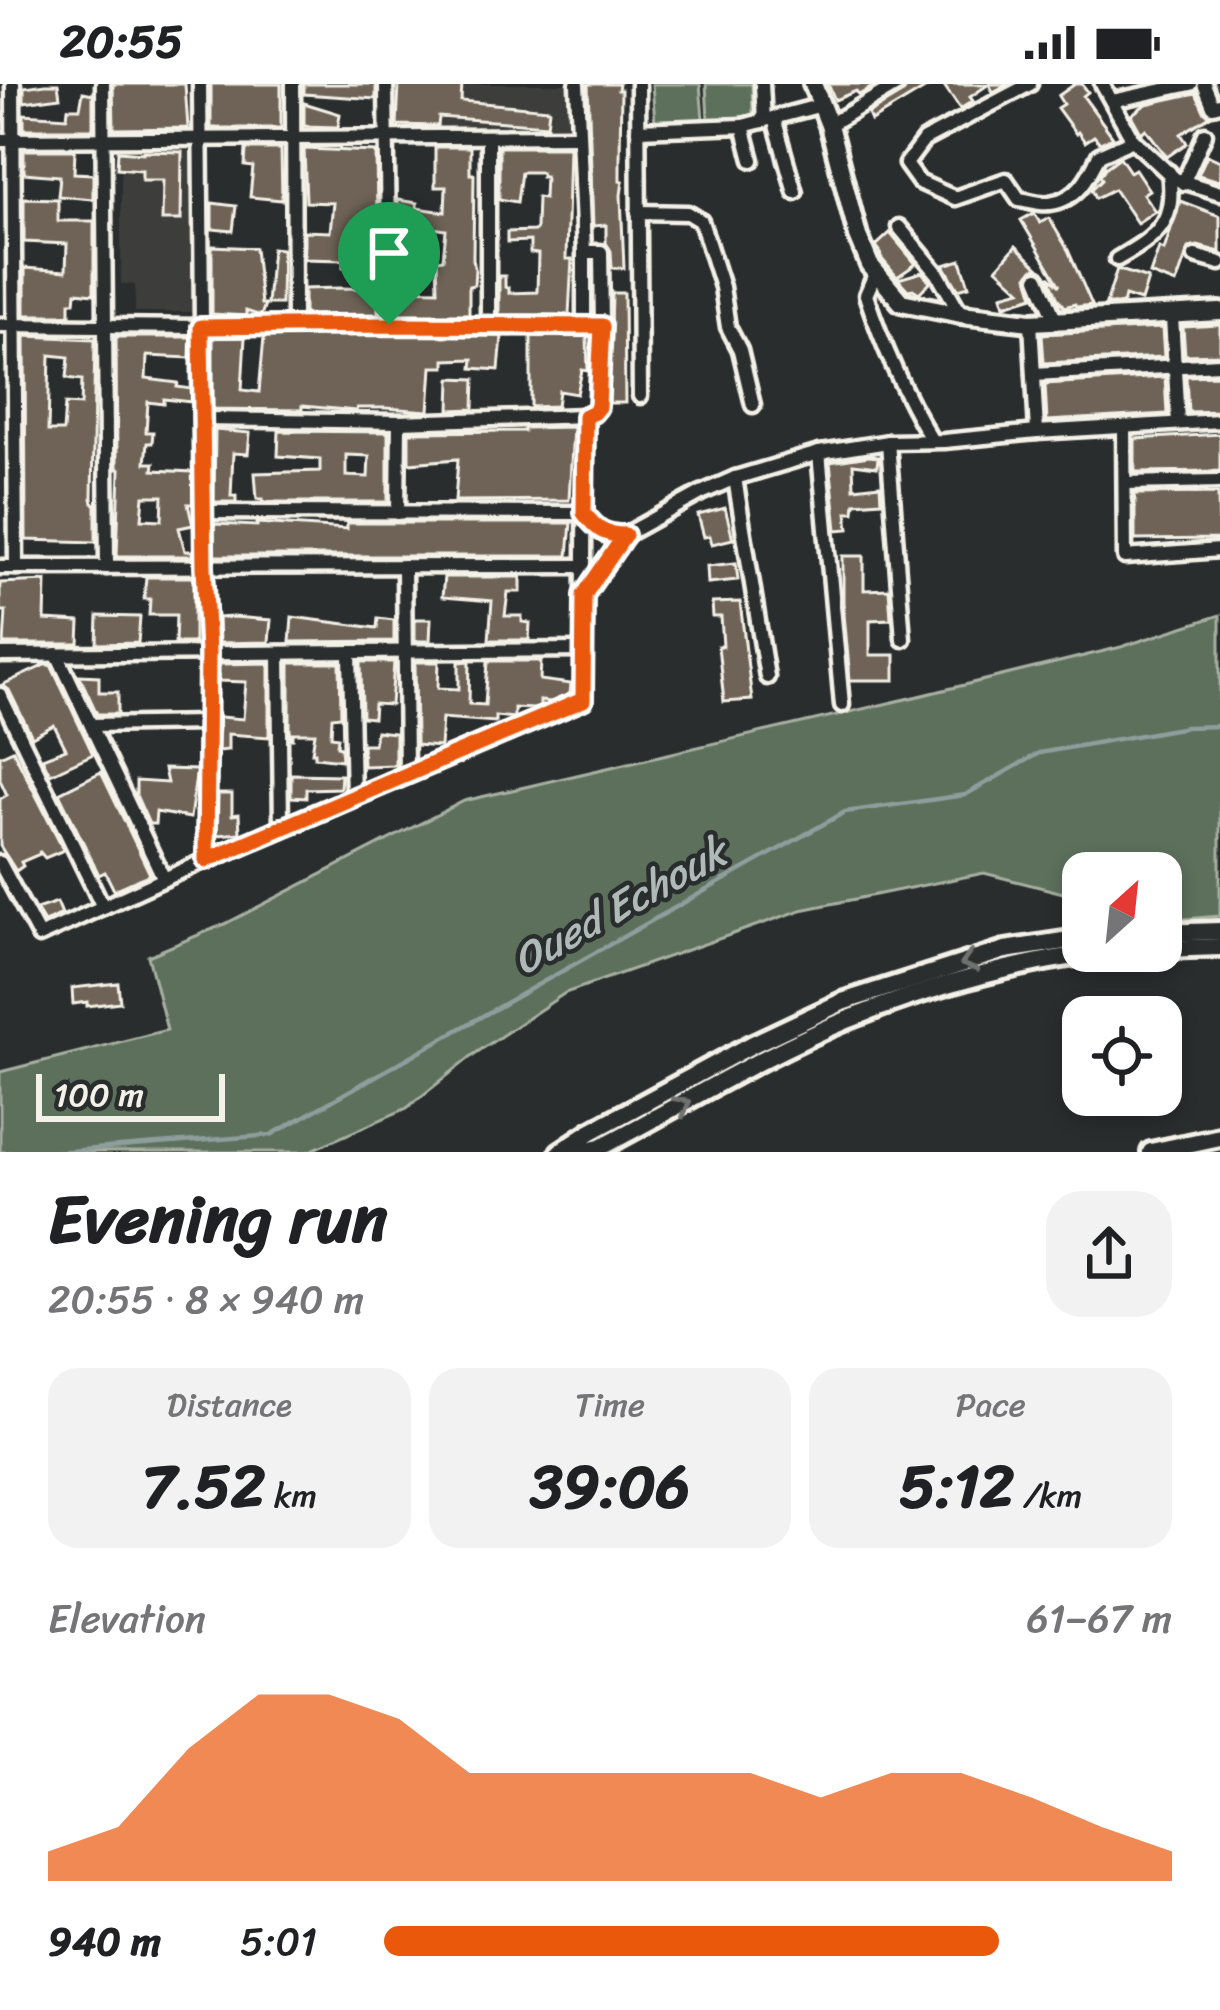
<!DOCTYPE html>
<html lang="en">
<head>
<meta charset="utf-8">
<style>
  body { margin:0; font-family:Sriracha,sans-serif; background:#f2f2f2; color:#202124; height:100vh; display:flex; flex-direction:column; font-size:45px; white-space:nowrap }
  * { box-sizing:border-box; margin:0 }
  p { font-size:39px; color:#757577 }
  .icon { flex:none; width:66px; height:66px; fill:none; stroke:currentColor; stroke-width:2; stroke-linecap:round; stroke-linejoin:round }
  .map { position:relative; height:1068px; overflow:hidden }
  .sheet { display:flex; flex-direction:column; background:#fff; flex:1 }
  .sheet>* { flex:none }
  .needle { width:78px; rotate:27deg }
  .fabs { position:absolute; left:1062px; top:768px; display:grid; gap:24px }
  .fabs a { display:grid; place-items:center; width:120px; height:120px; border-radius:24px; background:#fff; box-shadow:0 6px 18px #0003; font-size:60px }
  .scale { position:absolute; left:36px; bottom:30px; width:189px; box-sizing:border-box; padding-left:12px; border:6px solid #f4f1e8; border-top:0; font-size:33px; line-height:42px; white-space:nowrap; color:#f4f1e8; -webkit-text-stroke:9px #2a2d2e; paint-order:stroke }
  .pin { position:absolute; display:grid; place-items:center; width:102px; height:102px; color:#fff; margin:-123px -51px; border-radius:50% 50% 50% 0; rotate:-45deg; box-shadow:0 0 12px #0007 }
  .pin .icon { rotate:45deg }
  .round { display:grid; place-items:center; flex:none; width:126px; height:126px; border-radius:36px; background:#f2f2f2 }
  .head { display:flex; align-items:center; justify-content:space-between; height:204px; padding:0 48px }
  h1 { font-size:66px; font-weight:700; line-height:90px }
  .figures { display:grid; grid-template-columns:repeat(3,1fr); gap:18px; height:204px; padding:12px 48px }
  .figures div { display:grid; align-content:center; border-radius:30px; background:#f2f2f2; text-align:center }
  .figures b { font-size:60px; font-weight:700 }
  .figures small { font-size:33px; font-weight:400 }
  .figures p { font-size:33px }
  .chart { height:336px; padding:24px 48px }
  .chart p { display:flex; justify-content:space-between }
  .chart svg { width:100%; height:216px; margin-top:12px; fill:#ea580c; opacity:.7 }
  ul { padding:0 48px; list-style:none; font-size:39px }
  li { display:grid; grid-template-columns:192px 144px 1fr; align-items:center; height:90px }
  li i { height:30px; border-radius:15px; background:#ea580c }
  .status { display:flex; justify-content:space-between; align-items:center; height:84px; padding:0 60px; background:#fff; direction:ltr }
  .status svg { height:33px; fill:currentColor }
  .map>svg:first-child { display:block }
</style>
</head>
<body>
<div class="status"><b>20:55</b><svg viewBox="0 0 49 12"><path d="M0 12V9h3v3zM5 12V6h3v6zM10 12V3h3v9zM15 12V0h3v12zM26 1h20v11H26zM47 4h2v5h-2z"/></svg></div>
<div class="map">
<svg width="1220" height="1068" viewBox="0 0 1220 1068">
  <rect width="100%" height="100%" fill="#2a2d2e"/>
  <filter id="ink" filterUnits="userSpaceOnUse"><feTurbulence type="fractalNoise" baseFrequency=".00833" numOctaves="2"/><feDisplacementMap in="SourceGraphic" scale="24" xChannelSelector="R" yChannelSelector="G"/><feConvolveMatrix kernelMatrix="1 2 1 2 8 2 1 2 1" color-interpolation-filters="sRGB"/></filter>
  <g filter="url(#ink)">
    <g fill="#3e3e3a">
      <polygon points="393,0 568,0 569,49 394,49"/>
      <polygon points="121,67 192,67 192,228 135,228 135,201 121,200"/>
    </g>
    <g fill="#5b705b" stroke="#a8b0a2" stroke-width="3">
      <polygon points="652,0 700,0 703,35 655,38"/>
      <polygon points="706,0 752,0 753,34 708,36"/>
      <polygon points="1220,531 1220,832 1172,836 1161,834 1161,789 1083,789 1083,814 984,789 801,826 565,909 473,971 407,1024 307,1068 0,1068 0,988 167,946 148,872 225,840 464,717 919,612 1121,563"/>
    </g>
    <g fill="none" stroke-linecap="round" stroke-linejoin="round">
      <polyline stroke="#8d9e9c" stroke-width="4.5" points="56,1068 271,1051 845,728 965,711 1039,669 1186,643 1220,642"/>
    </g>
    <g fill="#6e6456" stroke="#f4f1e8" stroke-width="3" fill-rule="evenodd">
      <polygon points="45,0 58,0 60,13 24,18 24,3"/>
      <polygon points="113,0 185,0 188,44 114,45"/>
      <rect x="211" y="0" width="70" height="44"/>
      <polygon points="304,0 376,0 376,15 304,10"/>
      <polygon points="399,0 462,0 461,17 549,25 547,41 439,33 438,42 397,41"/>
      <polygon points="588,0 619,0 618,6 621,6 620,75 620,97 623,97 621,111 624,184 612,184 611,167 606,159 606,141 593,142"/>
      <polygon points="828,0 877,0 859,11 856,7 835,16"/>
      <polygon points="908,0 933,0 871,37 868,30 903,9"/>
      <polygon points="943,0 1008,0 993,8 989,0 970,13 973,17 960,25"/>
      <polygon points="1075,0 1082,0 1088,8 1083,12 1113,53 1100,59 1094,52 1085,58 1078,48 1076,50 1057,24 1063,20 1058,12"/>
      <polygon points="83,8 93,10 93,45 24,45 24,30 67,33 68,24 80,24"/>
      <polygon points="1196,9 1204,27 1210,32 1181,50 1187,59 1167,73 1146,45 1141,49 1131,31 1146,20"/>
      <polygon points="304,19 340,30 338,43 304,42"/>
      <polygon points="435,63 470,63 470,90 474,90 473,175 475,185 474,201 469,202 469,230 399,230 399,205 438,206 437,176 443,175 446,146 425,143 424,150 398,147 398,116 417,119 417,124 445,128 446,103 435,103"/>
      <polygon points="499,63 569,63 566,175 572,175 569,231 499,231 499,192 505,192 505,203 509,204 509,209 537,208 538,170 530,169 530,157 507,158 507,148 534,147 536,144 537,113 544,114 545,92 541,92 541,88 521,88 517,118 499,115"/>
      <polygon points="246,65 281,65 282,116 250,113 253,83 245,82"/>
      <polygon points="304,65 376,68 377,130 374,187 352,188 352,184 343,183 343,176 304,175 304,147 330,148 333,119 306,118"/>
      <polygon points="24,66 75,66 74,89 93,90 93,115 58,112 60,92 24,89"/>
      <polygon points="118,67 143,69 143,67 182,68 181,136 162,136 163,96 142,96 142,86 117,84"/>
      <polygon points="1207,71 1220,77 1220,97 1198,91"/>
      <polygon points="1120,73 1130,88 1135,85 1149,106 1143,110 1155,127 1137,139 1114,105 1096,114 1092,105 1102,95 1100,92 1105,84"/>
      <polygon points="24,114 58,115 58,137 94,137 94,210 76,208 75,218 70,218 70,231 25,231 25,184 66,187 67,160 24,158"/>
      <polygon points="1180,117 1220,132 1220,168 1198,162 1189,164 1176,200 1150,190 1159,164 1164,166"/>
      <polygon points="212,119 236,122 233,147 212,145"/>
      <polygon points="1034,129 1040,139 1049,134 1068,166 1092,221 1076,223 1075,220 1064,223 1057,213 1049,192 1060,202 1021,136"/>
      <polygon points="890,149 916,180 897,193 881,174 880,167 876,162"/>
      <polygon points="212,162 255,164 261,220 265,220 261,232 246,227 246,232 212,230"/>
      <polygon points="1016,162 1039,184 1033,185 1028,192 1034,212 1005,221 1002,211 1021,206 997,184"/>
      <polygon points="272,164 282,165 281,220 267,220"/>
      <polygon points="961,176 969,202 958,205 944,181"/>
      <polygon points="1117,185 1148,195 1141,217 1125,212 1123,220 1106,220"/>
      <polygon points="922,188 930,198 919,209 913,205 908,206 898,195"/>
      <polygon points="340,204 378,205 378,230 304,231 304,205"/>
      <polygon points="612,209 624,209 625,319 609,319"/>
      <polygon points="1220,241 1220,270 1185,271 1183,243"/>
      <polygon points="1162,244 1164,273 1044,279 1042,250"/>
      <polygon points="389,250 502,252 499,286 472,284 473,275 445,276 445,283 432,283 429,327 385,324 357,324 356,327 302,322 302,326 213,325 213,253 245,253 242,306 259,308 264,253"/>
      <path d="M 25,252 L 95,255 L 92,414 L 93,419 L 96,420 L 96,458 L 26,456 ZM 50,271 L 69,273 L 67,294 L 82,296 L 81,321 L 65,320 L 63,347 L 48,347 Z"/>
      <polygon points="531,252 587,252 588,287 582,286 577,310 559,307 557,322 531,323"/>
      <path d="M 116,253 L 191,253 L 190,274 L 147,272 L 146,295 L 178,299 L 177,303 L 192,305 L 192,318 L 164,315 L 164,320 L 148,318 L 146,348 L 153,348 L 152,359 L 147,359 L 145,379 L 154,379 L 153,386 L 193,388 L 193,420 L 188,420 L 193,441 L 179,444 L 185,467 L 193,467 L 193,472 L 117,472 L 120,385 L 117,385 ZM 144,412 L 163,412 L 162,436 L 142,435 Z"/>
      <polygon points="1220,291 1220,327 1188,328 1186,292"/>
      <polygon points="1165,293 1167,330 1047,337 1045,300"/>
      <polygon points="451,294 475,295 474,325 450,326"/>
      <polygon points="573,343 569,416 455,417 458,375 409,379 409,348 524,347 524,344"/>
      <polygon points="215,346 250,349 248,370 233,369 231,412 236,412 236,418 214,418"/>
      <path d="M 279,347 L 388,348 L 388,418 L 263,418 L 263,415 L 257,415 L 255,389 L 320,387 L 320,375 L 278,372 ZM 346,371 L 369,372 L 368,393 L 346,392 Z"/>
      <polygon points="1220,350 1220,387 1135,388 1135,355"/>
      <polygon points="869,372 878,373 877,383 853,380 854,404 880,401 881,417 855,419 854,428 847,428 849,445 837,446 830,378"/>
      <polygon points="1218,409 1219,455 1135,456 1135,410"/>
      <polygon points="725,424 733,455 712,460 710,452 704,453 698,431"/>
      <polygon points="257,439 347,445 347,439 571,439 568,472 214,472 214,440 257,442"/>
      <polygon points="843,472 864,472 864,506 889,505 891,535 870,536 870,571 895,571 895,596 850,596 843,519"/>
      <polygon points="736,479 738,496 708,499 707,482"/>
      <polygon points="146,493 194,493 194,559 175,559 176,531 149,531 150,515 144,515"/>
      <polygon points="444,493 521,493 521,508 508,508 505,532 522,532 522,538 530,539 529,556 489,556 492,517 442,513"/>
      <polygon points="46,497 45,536 80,538 79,560 4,560 6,527 0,527 0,499"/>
      <polygon points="740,518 752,616 724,618 718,562 723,562 721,533 713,533 712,519"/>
      <polygon points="98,532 140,533 138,559 97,560"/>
      <polygon points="233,533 271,536 269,558 219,559 218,534"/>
      <polygon points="292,533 377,544 378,534 394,536 394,557 290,558"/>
      <polygon points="415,535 431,535 430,557 415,557"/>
      <polygon points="470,577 469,620 485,621 488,577 541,577 540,596 571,600 570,610 551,618 540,617 540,623 534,625 514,624 514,634 495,632 495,638 442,634 440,663 416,661 415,578 439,578 438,604 459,605 459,578"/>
      <polygon points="361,578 394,578 391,621 374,620 373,634 362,633"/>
      <polygon points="269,579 269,653 228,650 228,666 218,667 219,633 243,635 246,598 219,597 219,580"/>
      <polygon points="290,579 340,579 341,632 332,633 331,652 338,653 337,662 341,663 342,676 315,673 315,668 312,668 315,649 293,649 293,655 290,655"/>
      <polygon points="45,581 51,581 93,670 50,690 42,674 66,665 54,641 32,653 9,606 2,601"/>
      <polygon points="79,591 99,592 99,608 118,608 118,630 97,630"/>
      <polygon points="376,647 395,649 395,681 363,682 362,660 374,660"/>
      <polygon points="13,666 64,766 45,774 39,767 40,770 21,778 23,782 16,787 0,762 0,715 7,711 0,696 0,672"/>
      <polygon points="164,685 197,686 190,734 156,728 155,740 149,740 136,711 136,697 167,699"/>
      <polygon points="101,688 150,790 114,806 105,788 99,791 59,709"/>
      <polygon points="291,690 341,691 340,704 306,705 306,714 291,713"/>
      <polygon points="218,710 232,710 232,731 239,730 240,749 217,751"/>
      <polygon points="57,818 62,830 44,838 36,825"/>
      <polygon points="118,899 120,918 87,922 87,918 73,920 72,904"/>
    </g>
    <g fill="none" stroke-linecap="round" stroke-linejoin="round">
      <g stroke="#f4f1e8" stroke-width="21">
        <g id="street">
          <polyline points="13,0 16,483"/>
          <polyline points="103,0 107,483"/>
          <polyline points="200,0 204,482 209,568 206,776"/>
          <polyline points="293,0 294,242"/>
          <polyline points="386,0 389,240"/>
          <polyline points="638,0 640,312"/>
          <polyline points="762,0 764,37"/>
          <path d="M 1030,0 L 924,56 L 906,80 L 919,98 L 955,114 L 1006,96 L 1019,115 C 1028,116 1041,121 1050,119 C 1077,116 1089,93 1099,71 L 1133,56"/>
          <polyline points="1102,0 1133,56 1175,95 1220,109"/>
          <polyline points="1204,0 1213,22 1220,20"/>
          <polyline points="1112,17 1191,0"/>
          <polyline points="774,34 795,108"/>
          <polyline points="829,41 898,0"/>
          <polyline points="638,46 743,42"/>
          <polyline points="0,56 578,52"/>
          <polyline points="752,76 743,42 822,21"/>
          <polyline points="1183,99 1205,50"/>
          <polyline points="638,128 688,129 701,137 722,203 728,243 740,266 753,321"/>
          <polyline points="899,143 938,190 961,230"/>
          <polyline points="584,168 584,242"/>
          <polyline points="1195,172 1220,179"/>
          <path d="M 1117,175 C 1159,151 1176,138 1169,88"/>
          <path d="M 876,188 L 866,211 C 883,263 905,311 932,357"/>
          <polyline points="1038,194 1056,237"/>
          <polyline points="1172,233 1178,339"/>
          <polyline points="1031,238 1037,348"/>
          <polyline points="0,241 201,243 389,240 602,242"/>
          <polyline points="488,242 488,53"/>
          <polyline points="1034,290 1220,280"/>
          <path d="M 203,335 L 399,338 L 585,332 C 595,328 597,324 599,314 L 602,242 L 601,168 L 584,168 L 577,0"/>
          <polyline points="1124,343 1125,473 1220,466"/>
          <polyline points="888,358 903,555"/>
          <polyline points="819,369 842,621"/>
          <polyline points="735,394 767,593"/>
          <polyline points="1125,399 1220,397"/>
          <polyline points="205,428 584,429 594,442 606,451 625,451 701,409 735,394 819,369 888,358 944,357 1037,348 1220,337"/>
          <polyline points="398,429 399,338"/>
          <polyline points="404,482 406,691"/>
          <polyline points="0,483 584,482"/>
          <polyline points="584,510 625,451"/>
          <polyline points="279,569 281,744"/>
          <polyline points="350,569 353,714"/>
          <polyline points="57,570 164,795"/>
          <polyline points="0,571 583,566"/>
          <polyline points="0,611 103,823"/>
          <polyline points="91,641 206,639"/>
          <polyline points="0,779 39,852 206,776 583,616 585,332"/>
        </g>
      </g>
      <g stroke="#f4f1e8" stroke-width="26">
        <g id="secondary">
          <polyline points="813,0 829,41 858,152 870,181 901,218 961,230 1031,238 1220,228"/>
          <polyline points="1161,849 1220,847"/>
          <polyline points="1161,865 1220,863"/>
          <polyline points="560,1068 590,1048 753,960 842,918 1005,866 1083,854"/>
          <path d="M 577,1068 L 601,1063 C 682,1021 762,971 847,936 C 929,903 1035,872 1124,867"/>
          <polyline points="1151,1068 1220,1053"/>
        </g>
      </g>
      <use href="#street" stroke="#2a2d2e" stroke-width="12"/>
      <use href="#secondary" stroke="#2a2d2e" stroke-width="16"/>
    </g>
    <defs><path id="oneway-chevron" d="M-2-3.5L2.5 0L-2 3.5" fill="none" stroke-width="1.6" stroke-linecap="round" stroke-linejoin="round" transform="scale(3)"/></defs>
    <g stroke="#71726f">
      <use href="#oneway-chevron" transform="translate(969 878) rotate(163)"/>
      <use href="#oneway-chevron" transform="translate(683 1021) rotate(-28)"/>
    </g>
  </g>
  <g fill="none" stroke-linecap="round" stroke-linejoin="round" filter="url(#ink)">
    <g stroke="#fff" stroke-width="24">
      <path id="route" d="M 389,241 L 602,242 L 598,323 L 593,329 L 585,332 L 584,429 C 597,446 604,451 625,451 L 584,511 L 583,616 L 206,776 L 208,568 L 204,482 L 201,243 Z"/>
    </g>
    <use href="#route" stroke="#ea580c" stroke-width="15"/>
  </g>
  <g text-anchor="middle" stroke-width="9" stroke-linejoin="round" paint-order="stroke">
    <g font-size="42" font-style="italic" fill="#afb9b6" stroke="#2a2d2e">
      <text transform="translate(619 821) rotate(-29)" y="15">Oued Echouk</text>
    </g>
  </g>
</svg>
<div class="fabs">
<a><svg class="needle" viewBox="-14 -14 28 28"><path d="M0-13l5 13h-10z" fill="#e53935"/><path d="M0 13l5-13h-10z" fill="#757577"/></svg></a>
<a><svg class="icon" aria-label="locate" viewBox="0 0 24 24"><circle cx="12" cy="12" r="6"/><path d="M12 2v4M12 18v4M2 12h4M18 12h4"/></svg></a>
</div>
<div class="scale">100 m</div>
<div class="pin" style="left:389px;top:241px;background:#1e9e55"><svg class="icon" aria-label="arrive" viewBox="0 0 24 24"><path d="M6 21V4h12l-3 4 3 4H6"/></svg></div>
</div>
<section class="sheet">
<div class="head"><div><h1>Evening run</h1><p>20:55 · 8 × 940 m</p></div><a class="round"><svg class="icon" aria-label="share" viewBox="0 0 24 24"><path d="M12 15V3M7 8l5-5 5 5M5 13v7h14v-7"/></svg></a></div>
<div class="figures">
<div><p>Distance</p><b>7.52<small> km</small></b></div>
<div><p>Time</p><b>39:06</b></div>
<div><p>Pace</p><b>5:12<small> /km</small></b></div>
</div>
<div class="chart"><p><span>Elevation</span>61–67 m</p>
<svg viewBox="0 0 160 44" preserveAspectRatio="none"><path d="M0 44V38L10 33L20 17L30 6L40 6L50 11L60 22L70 22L80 22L90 22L100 22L110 27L120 22L130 22L140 27L150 33L160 38V44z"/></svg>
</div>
<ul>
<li><b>940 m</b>5:01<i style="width:78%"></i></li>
</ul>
</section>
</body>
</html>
